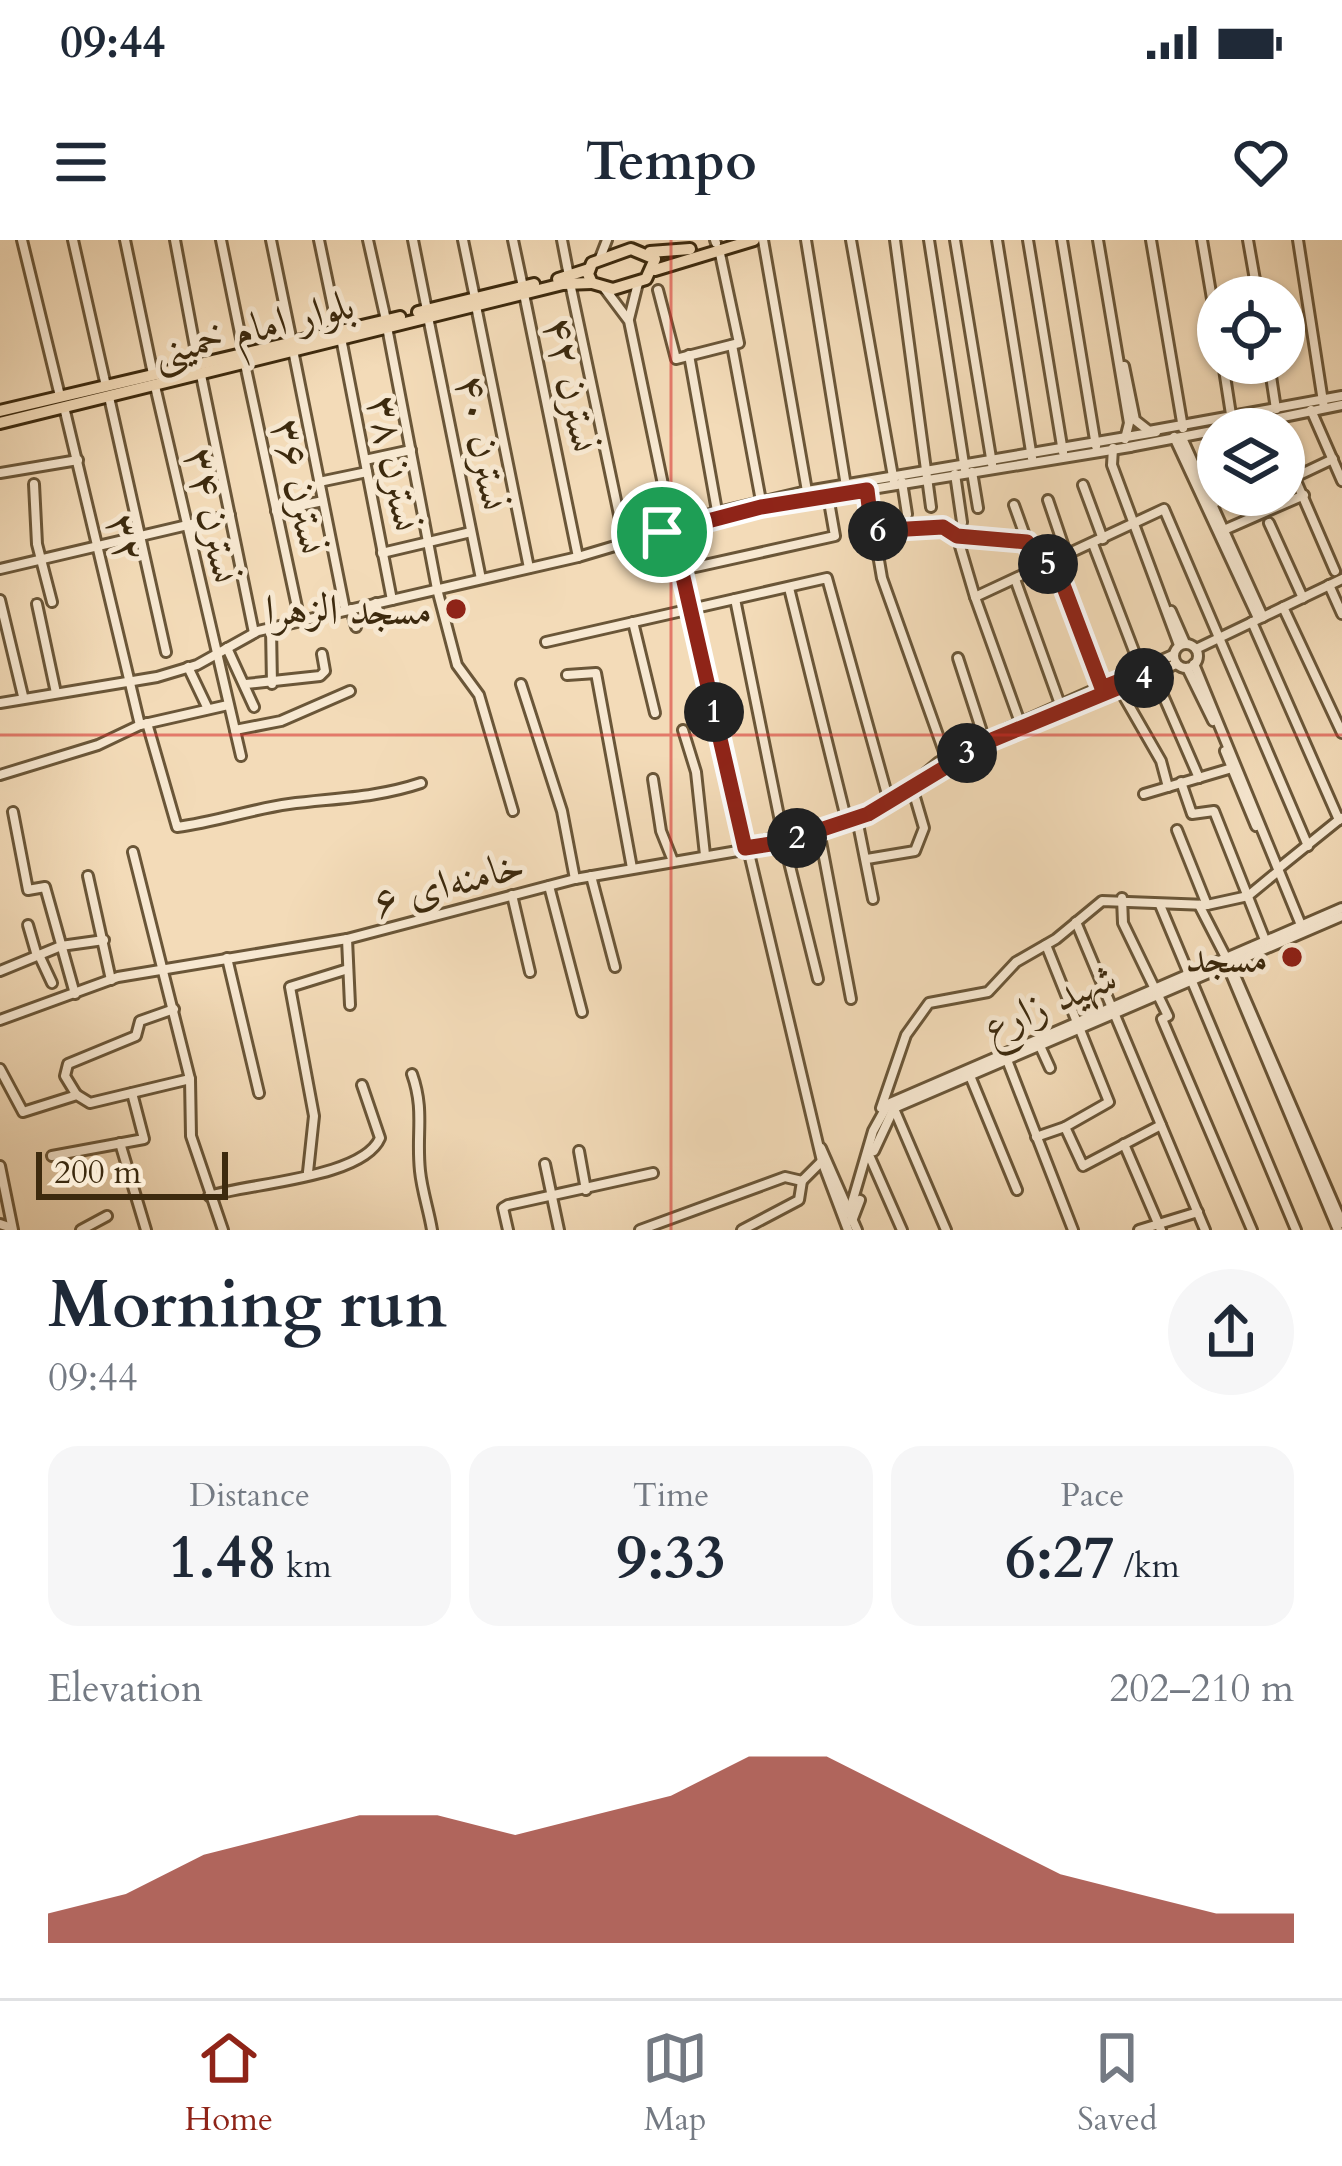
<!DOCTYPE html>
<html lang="en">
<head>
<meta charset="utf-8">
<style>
  body { margin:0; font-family:Cardo,Amiri,serif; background:#f6f6f7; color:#1f2937; height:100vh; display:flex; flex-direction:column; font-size:45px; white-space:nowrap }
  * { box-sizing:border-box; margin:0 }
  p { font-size:39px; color:#747a83 }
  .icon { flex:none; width:66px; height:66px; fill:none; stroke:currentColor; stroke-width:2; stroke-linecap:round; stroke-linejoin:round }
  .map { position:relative; height:990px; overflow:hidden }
  .panel { display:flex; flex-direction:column; background:#fff; flex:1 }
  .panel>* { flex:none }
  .controls { position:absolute; left:1197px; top:36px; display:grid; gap:24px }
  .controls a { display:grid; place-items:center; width:108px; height:108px; border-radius:50%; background:#fff; box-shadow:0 3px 9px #0004; font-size:60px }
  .scale { position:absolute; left:36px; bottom:30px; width:192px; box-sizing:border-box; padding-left:12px; border:6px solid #3d2a0e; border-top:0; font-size:33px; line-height:42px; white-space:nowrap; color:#3d2a0e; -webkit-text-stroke:9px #f7e8d1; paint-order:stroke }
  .pin { position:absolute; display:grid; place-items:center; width:102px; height:102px; color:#fff; margin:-51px; border:6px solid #fff; border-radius:50%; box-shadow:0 3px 12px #0007 }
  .km { position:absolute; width:60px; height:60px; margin:-30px; border-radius:50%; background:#222; color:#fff; font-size:33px; line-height:60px; text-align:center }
  .round { display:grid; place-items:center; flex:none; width:126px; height:126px; border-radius:63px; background:#f6f6f7 }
  .headline { display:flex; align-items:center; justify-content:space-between; height:204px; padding:0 48px }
  h1 { font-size:66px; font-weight:800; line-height:90px }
  .stats { display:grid; grid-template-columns:repeat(3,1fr); gap:18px; height:204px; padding:12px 48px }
  .stats div { display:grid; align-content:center; border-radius:30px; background:#f6f6f7; text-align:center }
  .stats b { font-size:60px; font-weight:800 }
  .stats small { font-size:33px; font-weight:400 }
  .stats p { font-size:33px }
  .chart { height:336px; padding:24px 48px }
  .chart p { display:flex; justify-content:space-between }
  .chart svg { width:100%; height:216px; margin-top:12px; fill:#8f2418; opacity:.7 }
  .status { display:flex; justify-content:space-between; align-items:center; height:84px; padding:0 60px; background:#fff; direction:ltr }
  .status svg { height:33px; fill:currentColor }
  header { display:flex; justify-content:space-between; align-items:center; height:156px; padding:0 48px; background:#fff; font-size:54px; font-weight:800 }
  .menu { display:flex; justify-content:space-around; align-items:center; height:168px; border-top:3px solid #e0e1e3; background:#fff; font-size:33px; color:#747a83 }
  .menu a { display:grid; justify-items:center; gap:6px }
  .menu .active { color:#8f2418 }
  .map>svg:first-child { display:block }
</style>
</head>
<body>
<div class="status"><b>09:44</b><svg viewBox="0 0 49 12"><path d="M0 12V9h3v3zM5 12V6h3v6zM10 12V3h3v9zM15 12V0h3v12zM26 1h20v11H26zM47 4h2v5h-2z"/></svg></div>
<header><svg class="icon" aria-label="menu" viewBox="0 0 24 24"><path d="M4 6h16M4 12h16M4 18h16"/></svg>Tempo<svg class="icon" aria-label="heart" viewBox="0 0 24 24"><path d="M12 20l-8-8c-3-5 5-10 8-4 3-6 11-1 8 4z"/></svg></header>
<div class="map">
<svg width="1342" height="990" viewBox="0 0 1342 990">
  <rect width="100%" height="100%" fill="#f3dbb8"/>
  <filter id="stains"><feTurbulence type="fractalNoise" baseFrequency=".00167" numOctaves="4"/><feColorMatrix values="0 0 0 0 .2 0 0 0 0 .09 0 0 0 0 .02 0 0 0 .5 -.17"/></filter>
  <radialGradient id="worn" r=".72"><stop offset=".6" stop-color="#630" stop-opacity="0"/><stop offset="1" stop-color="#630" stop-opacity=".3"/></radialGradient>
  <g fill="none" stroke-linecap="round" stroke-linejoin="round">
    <g stroke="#6a5638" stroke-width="14">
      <g id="minor">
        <polyline points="22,0 60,156"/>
        <polyline points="73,0 106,146"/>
        <polyline points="125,0 153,134"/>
        <polyline points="175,0 198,123"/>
        <polyline points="221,0 244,113"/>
        <polyline points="271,0 292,102"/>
        <polyline points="319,0 338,91"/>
        <polyline points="368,0 386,80"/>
        <polyline points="413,0 427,70"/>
        <polyline points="463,0 475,58"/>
        <polyline points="513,0 523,47"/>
        <polyline points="562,0 569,36"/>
        <polyline points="715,0 716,3"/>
        <polyline points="763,0 807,251"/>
        <polyline points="806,0 846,246"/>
        <polyline points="851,0 894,242"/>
        <polyline points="895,0 931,267"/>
        <polyline points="929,0 965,230"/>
        <polyline points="955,0 992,224"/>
        <polyline points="997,0 1032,218"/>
        <polyline points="1028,0 1063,212"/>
        <polyline points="1062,0 1096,206"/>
        <polyline points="1098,0 1129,183 1125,199"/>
        <polyline points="1151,0 1183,188"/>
        <polyline points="1202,0 1218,94"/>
        <polyline points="1248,0 1258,57"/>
        <polyline points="1298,0 1324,168"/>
        <polyline points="600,18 607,0"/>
        <polyline points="570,43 625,303"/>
        <polyline points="605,49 629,81 670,278"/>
        <polyline points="658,50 676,119 739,103 719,9"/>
        <polyline points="524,54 578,317"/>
        <polyline points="476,66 529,328"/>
        <polyline points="428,77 481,339"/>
        <polyline points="629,79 638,43"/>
        <polyline points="387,87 437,349 457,425 479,455 513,571"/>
        <polyline points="341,98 392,360"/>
        <polyline points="732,105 761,261"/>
        <polyline points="293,110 345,370"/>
        <polyline points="689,115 717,271"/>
        <polyline points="1223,123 1232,181"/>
        <polyline points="1269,123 1276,169"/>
        <polyline points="245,124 300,381"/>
        <polyline points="1124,126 1135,180 1149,191 1342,156"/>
        <polyline points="201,135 254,393"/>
        <polyline points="155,146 241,516"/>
        <polyline points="109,157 166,412"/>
        <polyline points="64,167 140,485 228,465"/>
        <polyline points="1311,170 1342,241"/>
        <polyline points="1225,189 1342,165"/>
        <polyline points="1174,197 1258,378"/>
        <polyline points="1182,198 1263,377"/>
        <polyline points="1129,207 1218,190"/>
        <polyline points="1113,208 1112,225 1179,405"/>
        <polyline points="1284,213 1335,331"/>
        <polyline points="365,220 411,210"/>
        <polyline points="972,232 978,268"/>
        <polyline points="0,233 78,220"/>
        <polyline points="955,234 962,282"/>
        <polyline points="1295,237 1333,219"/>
        <polyline points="319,242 367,232"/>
        <polyline points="902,242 907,274"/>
        <polyline points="34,244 37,304 52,362"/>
        <polyline points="866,244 882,338 948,523"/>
        <polyline points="1083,245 1103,299"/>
        <polyline points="1256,255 1259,261"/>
        <polyline points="1048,260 1067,316"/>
        <polyline points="1212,264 1231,255"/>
        <polyline points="1014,265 1037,329"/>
        <polyline points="276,271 323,261"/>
        <circle cx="673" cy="290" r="12"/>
        <polyline points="681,281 807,251 1156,192"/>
        <polyline points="1269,283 1303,358"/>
        <polyline points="685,287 762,267 1130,207"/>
        <polyline points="1224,290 1304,255"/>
        <polyline points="872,291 943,287 957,296 1027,303"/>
        <polyline points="957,296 975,357"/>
        <polyline points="675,301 822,921 848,990"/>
        <polyline points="1093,304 1142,432"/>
        <polyline points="382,313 471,292"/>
        <polyline points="1054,321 1103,449"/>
        <polyline points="0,329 230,275"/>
        <polyline points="682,330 835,296 828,256"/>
        <polyline points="1015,339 1061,467"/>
        <polyline points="1329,345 1342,374"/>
        <polyline points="789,348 846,578"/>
        <polyline points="735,359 783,596"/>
        <polyline points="0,360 23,456"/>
        <polyline points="376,363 381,383"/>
        <polyline points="37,364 56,453"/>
        <polyline points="1283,367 1342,493"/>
        <polyline points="351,369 356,387"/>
        <polyline points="1171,371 1185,403"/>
        <polyline points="633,382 655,473"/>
        <polyline points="1252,382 1339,580"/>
        <polyline points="271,388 272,444"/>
        <polyline points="546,402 827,338 890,565"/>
        <circle cx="1186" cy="416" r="12"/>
        <polyline points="227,408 254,467"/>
        <polyline points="1196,409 1342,339"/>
        <polyline points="958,418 984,498"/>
        <polyline points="1194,424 1301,685"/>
        <polyline points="188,427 208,469"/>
        <polyline points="1187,428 1213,481"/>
        <polyline points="567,435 596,433 632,628"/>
        <polyline points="246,444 320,436 325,431 322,414"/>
        <polyline points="521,444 562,571 575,639"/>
        <polyline points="1159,446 1199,538"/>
        <polyline points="1119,448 1161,521 1168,547"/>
        <polyline points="0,463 157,437 197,425 258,391 578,317 662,292"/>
        <path d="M 147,483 L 177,587 C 216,582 252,569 289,564 C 336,558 376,558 421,543"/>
        <polyline points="1022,488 975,357 1164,269 1308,606"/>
        <polyline points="235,490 281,481 350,451"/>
        <polyline points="683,490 696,532 705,615"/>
        <polyline points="1004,490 1173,415"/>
        <polyline points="1225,511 1256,586"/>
        <polyline points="0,535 98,505 140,485"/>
        <polyline points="653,539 661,591 673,621"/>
        <polyline points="1181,542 1192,574 1214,571 1265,700"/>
        <polyline points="903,552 939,522 980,501"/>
        <polyline points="1144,554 1232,528"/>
        <polyline points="13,572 28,650 45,647 75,754"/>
        <polyline points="857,579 873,659"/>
        <polyline points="1177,590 1207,665"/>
        <polyline points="819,591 851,759"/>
        <polyline points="762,601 834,582"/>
        <polyline points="784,602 818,739"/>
        <polyline points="133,612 190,839 191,896 223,990"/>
        <polyline points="867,619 915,611 924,588 912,547"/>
        <polyline points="1279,628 1341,578"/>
        <polyline points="88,636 111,740"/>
        <polyline points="591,636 615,727"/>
        <polyline points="549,646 582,772"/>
        <polyline points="512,655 530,732"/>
        <polyline points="1122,658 1123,683 1168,776 1162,779 1252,990"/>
        <polyline points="1160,665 1296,990"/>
        <polyline points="1199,665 1234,733 1342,983"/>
        <polyline points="1076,682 1205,990"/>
        <polyline points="28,685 37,716"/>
        <polyline points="347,699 350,765"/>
        <polyline points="1046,705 1109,862 1065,887"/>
        <polyline points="39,715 52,743"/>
        <polyline points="227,718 259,853"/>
        <polyline points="1228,727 1338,990"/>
        <polyline points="0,731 61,706 104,700"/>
        <polyline points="0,780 118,737 347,699 575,639 755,608 845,584 890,565 987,503 1176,424"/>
        <polyline points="1040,806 1050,828"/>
        <polyline points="1007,820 1073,990"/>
        <polyline points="0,829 23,872 77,855 90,863 190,839"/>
        <polyline points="968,831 1017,950"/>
        <path d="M 412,834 C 425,871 416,893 420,931 C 422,951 429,971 432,990"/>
        <polyline points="76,854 65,836 68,824 136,796 140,781 174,769"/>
        <polyline points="892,864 946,990"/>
        <polyline points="881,868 906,795 929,763 988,752 1016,722 1056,699 1102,661 1207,665 1248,656 1276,633"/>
        <polyline points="1036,897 1065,887 1083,926 1161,885"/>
        <polyline points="120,903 146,990"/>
        <polyline points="1124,904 1161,990"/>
        <polyline points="821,908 857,990"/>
        <polyline points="579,911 586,950"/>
        <polyline points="874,911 894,868 1342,676"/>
        <polyline points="869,915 902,990"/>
        <polyline points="52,916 144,899 132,853"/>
        <polyline points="545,924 559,990"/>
        <polyline points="0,926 13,990"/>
        <polyline points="308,932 314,876 290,747 348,729"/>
        <path d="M 209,956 C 251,943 363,938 380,898 L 362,845"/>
        <polyline points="849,973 873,891 888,864 1342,668"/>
        <polyline points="852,981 860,960"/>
        <polyline points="0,984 12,988"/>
        <polyline points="81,990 107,976"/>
        <polyline points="508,990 503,968 508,965 653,933"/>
        <polyline points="640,990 785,937 802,941 822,921"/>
        <polyline points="742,990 799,960 802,941"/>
        <polyline points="1139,990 1198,972"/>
      </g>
    </g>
    <g stroke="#3d2a0e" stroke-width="16">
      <g id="major">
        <polygon points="631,9 655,19 646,39 613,49 592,43 588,34 592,23"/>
        <polyline points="650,12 690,9"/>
        <polyline points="655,30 754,0"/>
        <polyline points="558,39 589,29"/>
        <polyline points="418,72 534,44"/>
        <polyline points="0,171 400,77"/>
        <polyline points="0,183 563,44 592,43"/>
      </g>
    </g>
    <use href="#minor" stroke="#f7e8d1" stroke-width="8"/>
    <use href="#major" stroke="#f3dbb8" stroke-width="10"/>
  </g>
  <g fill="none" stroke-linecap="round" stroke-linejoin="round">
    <g stroke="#fff" stroke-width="24">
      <polygon id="route" points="867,250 872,291 943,287 957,296 1027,302 1037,329 1054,321 1102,448 1142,432 1144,437 987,502 868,574 784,602 745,608 675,302 663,296 662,285 673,278 685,287 761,267"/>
    </g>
    <use href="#route" stroke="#8f2418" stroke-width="15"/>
  </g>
  <path fill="none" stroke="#d62828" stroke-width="3" stroke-opacity="0.55" d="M 671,0 L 671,990M 0,495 L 1342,495"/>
  <g fill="#8f2418" stroke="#f7e8d1" stroke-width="4.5">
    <circle cx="456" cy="369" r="12"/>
    <circle cx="1292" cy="717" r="12"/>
  </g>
  <g text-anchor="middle" stroke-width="10" stroke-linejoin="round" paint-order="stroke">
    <g font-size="42" fill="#3d2a0e" stroke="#f7e8d1">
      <text transform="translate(253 87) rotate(-14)" y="15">بلوار امام خمینی</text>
      <text transform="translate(573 144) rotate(78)" y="15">نسترن ۴۲</text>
      <text transform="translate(484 202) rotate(79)" y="15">نسترن ۴۰</text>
      <text transform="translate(396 223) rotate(79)" y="15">نسترن ۳۸</text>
      <text transform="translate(301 246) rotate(78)" y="15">نسترن ۳۶</text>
      <text transform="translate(214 275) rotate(78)" y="15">نسترن ۳۴</text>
      <text transform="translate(127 298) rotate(77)" y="15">۳۲</text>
      <text transform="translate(448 642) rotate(-15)" y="15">خامنه‌ای ۶</text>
      <text transform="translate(1049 761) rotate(-23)" y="15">شهید زارع</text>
    </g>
    <g font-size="42" fill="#3d2a0e" stroke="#f7e8d1" text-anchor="end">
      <text x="432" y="384">مسجد الزهرا</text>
      <text x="1268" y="732">مسجد</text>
    </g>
  </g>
  <rect width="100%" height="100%" filter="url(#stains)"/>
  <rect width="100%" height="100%" fill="url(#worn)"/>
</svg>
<div class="controls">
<a><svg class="icon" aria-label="locate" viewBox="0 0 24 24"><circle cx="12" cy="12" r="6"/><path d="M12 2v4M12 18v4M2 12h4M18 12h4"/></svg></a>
<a><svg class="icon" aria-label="layers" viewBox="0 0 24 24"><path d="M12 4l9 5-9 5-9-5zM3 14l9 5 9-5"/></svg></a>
</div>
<div class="scale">200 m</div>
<div class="pin" style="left:662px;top:292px;background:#1e9e55"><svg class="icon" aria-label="arrive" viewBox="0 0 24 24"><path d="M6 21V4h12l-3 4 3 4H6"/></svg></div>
<b class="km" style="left:714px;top:472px">1</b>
<b class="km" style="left:797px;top:598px">2</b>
<b class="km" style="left:967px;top:513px">3</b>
<b class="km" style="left:1144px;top:438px">4</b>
<b class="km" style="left:1048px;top:324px">5</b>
<b class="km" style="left:878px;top:291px">6</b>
</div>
<section class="panel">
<div class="headline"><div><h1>Morning run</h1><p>09:44</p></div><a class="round"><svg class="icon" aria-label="share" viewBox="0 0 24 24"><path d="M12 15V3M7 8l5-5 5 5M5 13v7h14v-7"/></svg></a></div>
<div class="stats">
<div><p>Distance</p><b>1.48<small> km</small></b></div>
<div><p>Time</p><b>9:33</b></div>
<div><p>Pace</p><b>6:27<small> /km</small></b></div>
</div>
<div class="chart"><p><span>Elevation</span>202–210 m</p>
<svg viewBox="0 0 160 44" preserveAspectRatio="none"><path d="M0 44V38L10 34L20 26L30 22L40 18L50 18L60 22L70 18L80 14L90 6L100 6L110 14L120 22L130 30L140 34L150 38L160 38V44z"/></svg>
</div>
</section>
<nav class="menu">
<a class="active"><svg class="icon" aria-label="home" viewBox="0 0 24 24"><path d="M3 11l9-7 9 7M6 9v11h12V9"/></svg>Home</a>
<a><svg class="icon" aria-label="map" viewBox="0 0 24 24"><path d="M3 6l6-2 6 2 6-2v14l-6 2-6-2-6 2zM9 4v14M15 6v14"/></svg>Map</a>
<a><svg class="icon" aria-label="saved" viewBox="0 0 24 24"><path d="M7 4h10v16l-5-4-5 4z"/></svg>Saved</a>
</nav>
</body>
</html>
